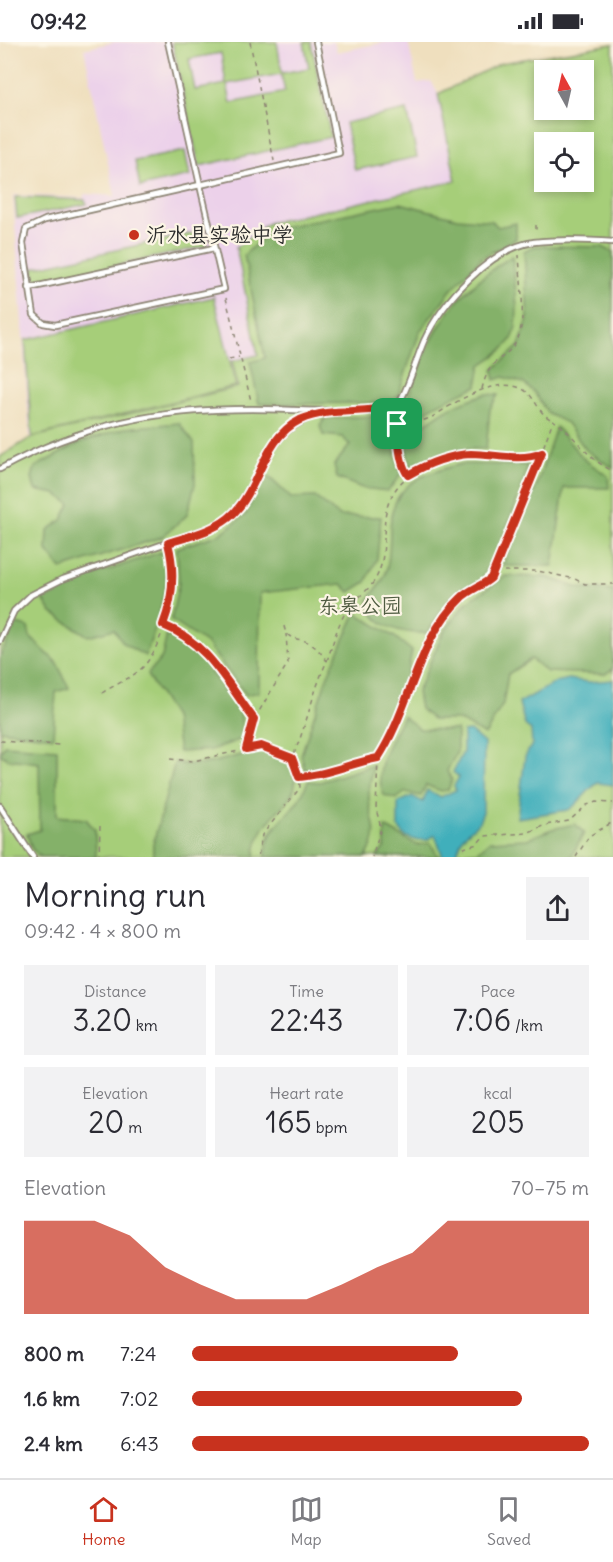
<!DOCTYPE html>
<html lang="en">
<head>
<meta charset="utf-8">
<style>
  body { margin:0; font-family:Delius,"LXGW WenKai TC",sans-serif; background:#f2f2f3; color:#2b2b33; height:100vh; display:flex; flex-direction:column; font-size:22px; white-space:nowrap }
  * { box-sizing:border-box; margin:0 }
  p { font-size:20px; color:#7c7c81 }
  .icon { flex:none; width:33px; height:33px; fill:none; stroke:currentColor; stroke-width:2; stroke-linecap:round; stroke-linejoin:round }
  .map { position:relative; height:815px; overflow:hidden }
  .drawer { display:flex; flex-direction:column; background:#fff; flex:1 }
  .drawer>* { flex:none }
  .needle { width:39px; rotate:352deg }
  .buttons { position:absolute; left:534px; top:18px; display:grid; gap:12px }
  .buttons a { display:grid; place-items:center; width:60px; height:60px; border-radius:0px; background:#fff; box-shadow:0 3px 9px #0003; font-size:30px }
  .pin { position:absolute; display:grid; place-items:center; width:51px; height:51px; color:#fff; margin:-26px; border-radius:12px; box-shadow:0 3px 9px #0006 }
  .round { display:grid; place-items:center; flex:none; width:63px; height:63px; border-radius:0px; background:#f2f2f3 }
  .head { display:flex; align-items:center; justify-content:space-between; height:102px; padding:0 24px }
  h1 { font-size:33px; font-weight:600; line-height:45px }
  .stats { display:grid; grid-template-columns:repeat(3,1fr); gap:9px; height:102px; padding:6px 24px }
  .stats div { display:grid; align-content:center; border-radius:0px; background:#f2f2f3; text-align:center }
  .stats b { font-size:30px; font-weight:600 }
  .stats small { font-size:16px; font-weight:400 }
  .stats p { font-size:16px }
  .chart { height:168px; padding:12px 24px }
  .chart p { display:flex; justify-content:space-between }
  .chart svg { width:100%; height:108px; margin-top:6px; fill:#c8321e; opacity:.7 }
  ul { padding:0 24px; list-style:none; font-size:20px }
  li { display:grid; grid-template-columns:96px 72px 1fr; align-items:center; height:45px }
  li i { height:15px; border-radius:8px; background:#c8321e }
  .status { display:flex; justify-content:space-between; align-items:center; height:42px; padding:0 30px; background:#fff; direction:ltr }
  .status svg { height:16px; fill:currentColor }
  .tabs { display:flex; justify-content:space-around; align-items:center; height:84px; border-top:2px solid #e1e1e2; background:#fff; font-size:16px; color:#7c7c81 }
  .tabs a { display:grid; justify-items:center; gap:3px }
  .tabs .selected { color:#c8321e }
  .map>svg:first-child { display:block }
</style>
</head>
<body>
<div class="status"><b>09:42</b><svg viewBox="0 0 49 12"><path d="M0 12V9h3v3zM5 12V6h3v6zM10 12V3h3v9zM15 12V0h3v12zM26 1h20v11H26zM47 4h2v5h-2z"/></svg></div>
<div class="map">
<svg width="613" height="815" viewBox="0 0 613 815">
  <rect width="100%" height="100%" fill="#fcf5e5"/>
  <filter id="ink" filterUnits="userSpaceOnUse"><feTurbulence type="fractalNoise" baseFrequency=".0167" numOctaves="2"/><feDisplacementMap in="SourceGraphic" scale="12" xChannelSelector="R" yChannelSelector="G"/><feConvolveMatrix kernelMatrix="1 2 1 2 8 2 1 2 1" color-interpolation-filters="sRGB"/></filter>
  <filter id="wash" filterUnits="userSpaceOnUse"><feTurbulence type="fractalNoise" baseFrequency=".008" numOctaves="4" result="noise"/><feDisplacementMap in="SourceGraphic" scale="24" xChannelSelector="R" yChannelSelector="G"/><feGaussianBlur stdDeviation="1.35" result="paint"/><feColorMatrix in="noise" values="0 0 0 0 0 0 0 0 0 0 0 0 0 0 0 0 0 1.4 0 .05"/><feComposite in="paint" operator="in"/></filter>
  <g filter="url(#wash)">
    <rect width="100%" height="100%" fill="#efdfbe"/>
    <polygon fill="#ecd1ea" points="115,0 334,0 337,10 387,0 408,0 417,41 431,39 438,52 457,139 268,181 236,205 258,314 238,345 30,396 13,153 84,156 84,152 115,154 84,7"/>
    <g fill="#a6ce79" stroke="#687c52" stroke-width="1.5" fill-rule="evenodd">
      <path d="M 172,0 L 277,0 L 282,31 L 309,26 L 304,0 L 311,0 L 331,95 L 199,124 ZM 221,11 L 226,42 L 195,48 L 189,17 ZM 281,32 L 285,50 L 231,61 L 227,42 Z"/>
      <path d="M 613,2 L 613,815 L 0,815 L 0,415 L 30,396 L 238,345 L 232,319 L 258,313 L 236,205 L 268,181 L 456,139 L 438,52 L 501,21 ZM 544,28 L 584,28 L 584,68 L 544,68 ZM 544,100 L 584,100 L 584,140 L 544,140 Z"/>
      <polygon points="407,68 417,115 355,128 345,81"/>
      <polygon points="185,109 190,134 140,145 135,119"/>
      <polygon points="15,155 85,158 87,162 17,176"/>
      <polygon points="204,189 207,204 36,241 33,226"/>
      <polygon points="214,255 236,344 32,395 25,298"/>
    </g>
    <g fill="#84b169" stroke="#586e4a" stroke-width="1.5">
      <polygon points="400,161 457,176 492,179 498,185 516,181 516,197 481,216 451,248 420,289 397,356 381,361 259,362 250,320 265,316 244,213 272,187"/>
      <polygon points="535,204 602,205 613,210 613,426 586,408 567,381 548,372 534,350 523,341 504,335 495,338 493,328 519,304 528,277 524,209"/>
      <path d="M 512,214 C 514,234 521,277 513,295 C 507,307 491,316 481,323 L 477,344 C 464,350 450,356 436,363 C 420,371 424,377 401,377 L 398,367 C 412,353 415,335 423,317 C 443,269 468,242 512,214 Z"/>
      <path d="M 486,352 L 498,353 L 490,367 L 486,407 C 457,406 435,411 409,425 L 404,388 C 427,386 432,375 450,366 C 461,360 474,356 486,352 Z"/>
      <polygon points="382,374 391,379 396,417 402,431 388,449 362,446 337,436 334,423 350,403 342,395 323,393 320,384 325,376"/>
      <polygon points="179,381 194,401 195,442 187,473 162,495 61,527 47,509 48,488 62,478 70,462 56,452 35,448 32,436 35,425 79,401 125,386"/>
      <polygon points="556,385 585,418 608,434 609,446 564,446 553,524 502,524 537,443"/>
      <path d="M 461,422 L 528,423 C 523,445 495,525 479,539 C 474,543 467,543 462,546 C 446,556 438,575 428,591 C 404,592 372,586 368,558 C 374,549 384,540 386,530 C 392,510 388,489 392,470 C 400,437 433,429 461,422 Z"/>
      <polygon points="269,435 291,456 315,455 339,474 381,475 377,517 366,540 350,550 342,542 260,551 259,650 246,653 207,602 171,578 179,541 177,506 220,492 246,472 259,437"/>
      <polygon points="164,509 167,540 158,579 145,614 124,602 114,587 88,594 52,571 41,554 67,542"/>
      <polygon points="505,534 546,535 579,546 613,549 613,627 605,632 547,630 531,617 508,632 503,662 485,693 458,678 434,678 420,667 417,650 443,591 466,561"/>
      <polygon points="356,571 395,595 412,609 403,651 369,710 332,722 305,728 301,713 327,635"/>
      <polygon points="16,582 28,585 30,595 57,621 69,646 56,650 53,695 0,688 0,615"/>
      <polygon points="167,592 203,619 241,672 242,697 211,708 179,710 174,675 147,633 162,615"/>
      <path d="M 403,674 L 420,687 L 457,688 L 457,710 L 447,729 L 452,738 L 448,748 L 441,749 L 426,743 L 421,754 L 406,750 L 396,757 L 384,753 C 372,725 391,699 403,674 Z"/>
      <polygon points="4,703 57,707 57,774 86,777 95,788 96,815 41,815 32,807 27,792 40,788 39,721 8,717 0,712"/>
      <path d="M 263,708 L 279,713 L 292,723 C 293,729 296,737 295,742 C 294,764 256,776 255,815 L 153,815 L 153,802 L 175,720 C 205,728 233,713 263,708 Z"/>
      <path d="M 373,723 C 372,733 368,746 369,756 C 370,782 383,786 366,815 L 266,815 C 265,785 285,779 299,757 C 303,752 305,745 308,739 L 320,740 Z"/>
      <polygon points="575,782 584,791 571,815 463,815 466,810 478,809 490,799 527,797 552,787"/>
      <polygon points="385,785 417,803 430,801 439,815 377,815 385,805"/>
    </g>
    <g fill="#3fafbb" stroke="#356d73" stroke-width="1.5">
      <path d="M 569,637 L 588,640 L 613,638 L 613,743 L 598,741 C 585,749 579,763 568,768 L 517,776 L 525,715 L 532,702 L 531,688 L 525,683 L 519,661 L 556,640 Z"/>
      <polygon points="470,689 484,701 483,770 479,780 463,795 456,813 443,815 435,793 428,798 415,798 405,794 398,785 398,761 412,754 423,760 427,748 441,755 456,748 454,744 459,735 453,730 463,710 463,690"/>
    </g>
  </g>
  <g filter="url(#ink)">
    <g fill="none" stroke-linecap="round" stroke-linejoin="round">
      <g stroke="#8d8574" stroke-width="8">
        <g id="service">
          <polyline points="168,0 200,143 339,111 316,0"/>
          <polygon points="200,143 224,247 55,283 43,281 34,273 23,201 26,187 45,178"/>
          <polyline points="29,246 214,206"/>
          <path d="M 0,427 C 83,382 157,367 252,367 C 300,367 351,374 398,363 C 410,343 415,320 424,299 C 442,260 490,206 534,200 C 560,197 587,198 613,200"/>
          <path d="M 0,599 L 14,569 L 31,553 L 63,537 L 221,482 C 269,442 253,389 327,370"/>
          <polyline points="0,764 33,815"/>
        </g>
      </g>
      <g stroke="#8d8574" stroke-width="1.5" stroke-dasharray="4.5 4.5" stroke-linecap="butt">
        <polyline points="250,0 274,119"/>
        <polyline points="536,183 536,191"/>
        <polyline points="226,256 251,359"/>
        <polyline points="229,317 239,315"/>
        <path d="M 482,347 C 490,313 504,321 517,298 C 527,280 520,235 519,213"/>
        <path d="M 394,371 C 401,390 395,416 407,432"/>
        <path d="M 397,382 C 410,381 423,380 434,374 C 455,360 494,335 520,346 C 536,352 537,373 553,378"/>
        <polyline points="495,529 538,529 575,537 585,542 613,542"/>
        <path d="M 164,584 C 207,600 228,641 254,677 L 246,706"/>
        <path d="M 284,584 C 287,600 299,595 310,601 C 317,606 322,612 327,619 C 312,651 307,684 292,716"/>
        <path d="M 327,619 C 333,602 337,583 347,568 C 356,555 370,549 377,534 C 386,516 383,495 385,476 C 389,441 418,422 450,415 C 479,408 513,422 541,411"/>
        <path d="M 102,651 C 114,643 132,636 142,626 C 165,603 178,540 170,510"/>
        <polyline points="255,676 288,621 286,592"/>
        <polyline points="0,699 60,703"/>
        <path d="M 378,716 L 404,666 L 435,588 L 462,554 L 478,547 L 491,536 L 521,468 L 553,378 C 577,394 585,416 613,429"/>
        <polyline points="170,717 193,719 261,704 292,716 299,729 300,746 262,793 258,815"/>
        <path d="M 300,735 C 328,733 351,721 378,716 L 376,767 L 381,786 L 372,815"/>
        <polyline points="99,815 100,784"/>
        <polyline points="459,815 464,806 477,802 484,794 527,791 545,783 569,779 587,763 596,760 613,761"/>
        <polyline points="576,815 589,794 613,780"/>
      </g>
      <use href="#service" stroke="#fff" stroke-width="4.5"/>
    </g>
  </g>
  <g fill="none" stroke-linecap="round" stroke-linejoin="round" filter="url(#ink)">
    <g stroke="#fff" stroke-width="12">
      <path id="route" d="M 391,365 C 401,386 396,417 408,433 C 427,422 448,413 471,412 C 494,412 520,420 542,411 L 491,536 C 482,544 469,548 461,556 C 417,597 411,666 378,716 C 351,721 328,733 299,735 L 292,716 L 261,704 L 246,707 L 254,677 C 227,641 207,600 163,583 C 173,557 175,528 168,501 C 190,494 218,488 234,471 C 260,445 263,396 300,378 C 329,365 361,372 391,365 Z"/>
    </g>
    <use href="#route" stroke="#c8321e" stroke-width="8"/>
  </g>
  <circle fill="#c8321e" stroke="#fcf5e5" stroke-width="2" cx="134" cy="193" r="6"/>
  <g text-anchor="middle" stroke-width="4.5" stroke-linejoin="round" paint-order="stroke">
    <g font-size="21" fill="#2b2b2b" stroke="#fcf5e5" text-anchor="start">
      <text x="146" y="200">沂水县实验中学</text>
    </g>
    <g font-size="21" fill="#505c42" stroke="#fcf5e5">
      <text x="360" y="571">东皋公园</text>
    </g>
  </g>
</svg>
<div class="buttons">
<a><svg class="needle" viewBox="-14 -14 28 28"><path d="M0-13l5 13h-10z" fill="#e53935"/><path d="M0 13l5-13h-10z" fill="#7c7c81"/></svg></a>
<a><svg class="icon" aria-label="locate" viewBox="0 0 24 24"><circle cx="12" cy="12" r="6"/><path d="M12 2v4M12 18v4M2 12h4M18 12h4"/></svg></a>
</div>
<div class="pin" style="left:397px;top:382px;background:#1e9e55"><svg class="icon" aria-label="arrive" viewBox="0 0 24 24"><path d="M6 21V4h12l-3 4 3 4H6"/></svg></div>
</div>
<section class="drawer">
<div class="head"><div><h1>Morning run</h1><p>09:42 · 4 × 800 m</p></div><a class="round"><svg class="icon" aria-label="share" viewBox="0 0 24 24"><path d="M12 15V3M7 8l5-5 5 5M5 13v7h14v-7"/></svg></a></div>
<div class="stats">
<div><p>Distance</p><b>3.20<small> km</small></b></div>
<div><p>Time</p><b>22:43</b></div>
<div><p>Pace</p><b>7:06<small> /km</small></b></div>
</div>
<div class="stats">
<div><p>Elevation</p><b>20<small> m</small></b></div>
<div><p>Heart rate</p><b>165<small> bpm</small></b></div>
<div><p>kcal</p><b>205</b></div>
</div>
<div class="chart"><p><span>Elevation</span>70–75 m</p>
<svg viewBox="0 0 160 44" preserveAspectRatio="none"><path d="M0 44V6L10 6L20 6L30 12L40 25L50 32L60 38L70 38L80 38L90 32L100 25L110 19L120 6L130 6L140 6L150 6L160 6V44z"/></svg>
</div>
<ul>
<li><b>800 m</b>7:24<i style="width:67%"></i></li>
<li><b>1.6 km</b>7:02<i style="width:83%"></i></li>
<li><b>2.4 km</b>6:43<i style="width:100%"></i></li>
</ul>
</section>
<nav class="tabs">
<a class="selected"><svg class="icon" aria-label="home" viewBox="0 0 24 24"><path d="M3 11l9-7 9 7M6 9v11h12V9"/></svg>Home</a>
<a><svg class="icon" aria-label="map" viewBox="0 0 24 24"><path d="M3 6l6-2 6 2 6-2v14l-6 2-6-2-6 2zM9 4v14M15 6v14"/></svg>Map</a>
<a><svg class="icon" aria-label="saved" viewBox="0 0 24 24"><path d="M7 4h10v16l-5-4-5 4z"/></svg>Saved</a>
</nav>
</body>
</html>
